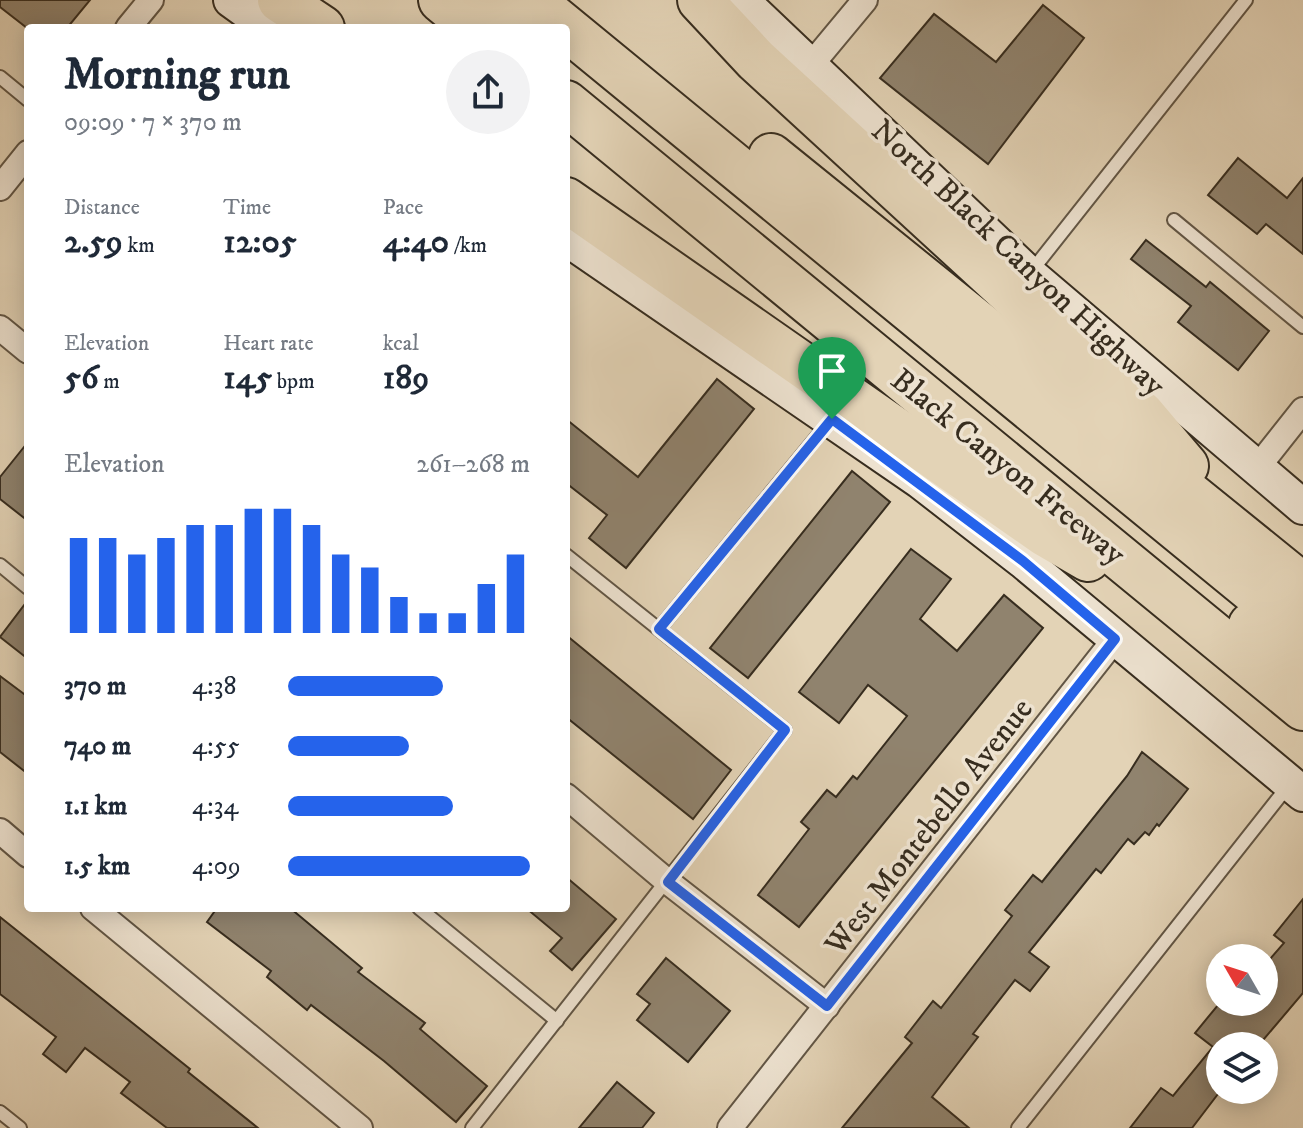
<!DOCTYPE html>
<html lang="en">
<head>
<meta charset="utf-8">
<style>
  body { margin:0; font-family:"IM FELL DW Pica",serif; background:#f2f2f3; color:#1f2937; height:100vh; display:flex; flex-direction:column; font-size:30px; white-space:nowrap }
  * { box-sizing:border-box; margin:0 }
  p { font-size:26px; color:#747a83 }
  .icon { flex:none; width:44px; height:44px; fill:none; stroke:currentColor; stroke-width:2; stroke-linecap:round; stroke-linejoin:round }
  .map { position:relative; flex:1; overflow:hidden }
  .drawer { position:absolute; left:24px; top:24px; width:546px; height:888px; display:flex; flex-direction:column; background:#fff; border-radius:8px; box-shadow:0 4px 20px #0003 }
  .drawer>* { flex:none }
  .needle { width:52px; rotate:309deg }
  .controls { position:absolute; left:1206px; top:944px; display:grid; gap:16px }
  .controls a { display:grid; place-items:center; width:72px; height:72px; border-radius:50%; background:#fff; box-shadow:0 4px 20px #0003; font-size:40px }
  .pin { position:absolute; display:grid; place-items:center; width:68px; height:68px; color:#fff; margin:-82px -34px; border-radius:50% 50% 50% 0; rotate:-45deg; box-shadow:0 0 8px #0007 }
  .pin .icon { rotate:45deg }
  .round { display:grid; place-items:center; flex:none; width:84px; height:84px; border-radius:42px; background:#f2f2f3 }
  .summary { display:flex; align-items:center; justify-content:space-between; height:136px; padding:0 40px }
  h1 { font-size:44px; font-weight:700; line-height:60px }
  .metrics { display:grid; grid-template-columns:repeat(3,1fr); gap:12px; height:136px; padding:8px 40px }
  .metrics div { display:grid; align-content:center }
  .metrics b { font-size:34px; font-weight:700 }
  .metrics small { font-size:22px; font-weight:400 }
  .metrics p { font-size:22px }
  .chart { height:224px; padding:16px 40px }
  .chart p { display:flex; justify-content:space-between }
  .chart svg { width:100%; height:144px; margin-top:8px; stroke:#2563eb; stroke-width:6 }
  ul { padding:0 40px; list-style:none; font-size:26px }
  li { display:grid; grid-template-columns:128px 96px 1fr; align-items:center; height:60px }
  li i { height:20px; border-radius:10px; background:#2563eb }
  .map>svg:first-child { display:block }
</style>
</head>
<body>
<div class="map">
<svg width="1303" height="1128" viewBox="0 0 1303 1128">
  <rect width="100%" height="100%" fill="#e3d3b6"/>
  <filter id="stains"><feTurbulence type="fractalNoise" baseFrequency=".0025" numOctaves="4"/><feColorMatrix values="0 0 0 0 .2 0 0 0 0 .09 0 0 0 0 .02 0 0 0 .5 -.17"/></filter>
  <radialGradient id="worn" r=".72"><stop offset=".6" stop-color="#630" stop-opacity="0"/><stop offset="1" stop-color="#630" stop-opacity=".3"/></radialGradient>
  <g fill="#90836e" stroke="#372d1f" stroke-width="2">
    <polygon points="0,0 90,0 67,28 27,28 0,7"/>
    <polygon points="1043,5 1084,38 988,164 880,78 934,14 996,62"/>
    <polygon points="1238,158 1287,198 1303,178 1303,254 1266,224 1257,234 1208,195"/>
    <polygon points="1146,240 1206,287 1210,282 1269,331 1238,370 1178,322 1191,306 1131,259"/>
    <polygon points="717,379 754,409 626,568 589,538 607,515 566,483 566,419 638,477"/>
    <polygon points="28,442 28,521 0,499 0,477"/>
    <polygon points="852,471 890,502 748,678 710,648"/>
    <polygon points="911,549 951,579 920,619 957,651 1004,595 1043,628 799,927 758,895 809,829 801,822 827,790 836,797 853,776 857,779 907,716 868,685 839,723 799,692"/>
    <polygon points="28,600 28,659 0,637"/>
    <polygon points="566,635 731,770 693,819 566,717"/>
    <polygon points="0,676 28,697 28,774 0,752"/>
    <polygon points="1142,752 1188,789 1159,826 1157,824 1149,835 1145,832 1134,844 1128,839 1101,873 1096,869 1029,952 1049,967 1030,991 1015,980 973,1034 978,1037 932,1097 969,1128 842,1128 912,1043 905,1037 933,1001 941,1008 1012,916 1005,910 1033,875 1042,882 1127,776"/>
    <polygon points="566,877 616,919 572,970 550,951 562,938 526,908 566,908"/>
    <polygon points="1303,899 1303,993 1258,1046 1220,1046 1221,1090 1192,1128 1130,1128 1161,1088 1173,1096 1213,1047 1195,1033 1218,1005 1226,1011 1233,1002 1264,1002 1264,966 1284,943 1274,935"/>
    <polygon points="217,908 290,908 362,968 358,972 425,1023 420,1029 487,1086 456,1122 384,1061 311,1005 307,1010 267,977 271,971 207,922"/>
    <polygon points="0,917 190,1069 188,1072 258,1128 167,1128 121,1093 130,1082 85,1048 66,1072 43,1054 56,1037 0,994"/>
    <polygon points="666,958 730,1011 688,1062 637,1020 650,1004 637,994"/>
    <polygon points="617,1082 654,1113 642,1128 579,1128"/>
  </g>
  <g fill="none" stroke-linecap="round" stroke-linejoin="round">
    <g stroke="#625645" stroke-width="16">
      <g id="service">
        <polyline points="0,77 28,100"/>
        <polyline points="1174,220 1303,327"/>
        <polyline points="1030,273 1246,0"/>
        <polyline points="0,565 28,588"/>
        <polyline points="659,629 830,421"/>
        <polyline points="419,908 557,1021"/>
        <polyline points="0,1112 20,1128"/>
        <polyline points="472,1128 785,730 566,555"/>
        <polyline points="1018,1128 1288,786"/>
      </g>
    </g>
    <g stroke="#625645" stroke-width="28">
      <g id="minor">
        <polyline points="128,28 151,0"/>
        <polyline points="811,65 865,0"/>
        <polyline points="0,188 28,153"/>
        <polyline points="0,328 28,351"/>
        <polyline points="1257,468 1303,410"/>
        <polyline points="566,796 668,882 827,1006"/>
        <polyline points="0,831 28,855"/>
        <polyline points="93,908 360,1128"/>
        <polyline points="730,1128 1115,639"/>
      </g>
    </g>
    <g stroke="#372d1f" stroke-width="38">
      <g id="secondary">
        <polyline points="231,0 270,28"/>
        <polyline points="741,0 1029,274 1303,507"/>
        <polyline points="566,238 920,481 1023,561 1303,794"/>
      </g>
    </g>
    <g stroke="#372d1f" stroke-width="48">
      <g id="motorway">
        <polyline points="280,0 322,28"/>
        <polyline points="441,0 475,28"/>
        <polyline points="491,0 525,28"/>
        <polyline points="532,0 1303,632"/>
        <polyline points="700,0 756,60 1142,414 1186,466"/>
        <polyline points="566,103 1303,708"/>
        <polyline points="771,156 1303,586"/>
        <polyline points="566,200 1045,534 1088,559"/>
        <polyline points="1251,625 1303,668"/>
      </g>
    </g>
    <use href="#service" stroke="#ede2d0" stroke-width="12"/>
    <use href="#minor" stroke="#ede2d0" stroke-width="24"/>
    <use href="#secondary" stroke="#ede2d0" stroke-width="34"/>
    <use href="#motorway" stroke="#e3d3b6" stroke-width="44"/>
  </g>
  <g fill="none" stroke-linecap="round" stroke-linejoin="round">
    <g stroke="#fff" stroke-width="16">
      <polygon id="route" points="832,419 1023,561 1115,639 827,1006 668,882 785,730 659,629"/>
    </g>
    <use href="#route" stroke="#2563eb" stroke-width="10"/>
  </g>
  <g text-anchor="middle" stroke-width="7" stroke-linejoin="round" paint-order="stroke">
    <g font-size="32" fill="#372d1f" stroke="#ede2d0">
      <text transform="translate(1019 257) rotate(43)" y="11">North Black Canyon Highway</text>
      <text transform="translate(1009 466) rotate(39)" y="11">Black Canyon Freeway</text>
      <text transform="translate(928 826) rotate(-52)" y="11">West Montebello Avenue</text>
    </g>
  </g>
  <rect width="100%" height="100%" filter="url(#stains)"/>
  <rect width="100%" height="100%" fill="url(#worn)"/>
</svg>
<div class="controls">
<a><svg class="needle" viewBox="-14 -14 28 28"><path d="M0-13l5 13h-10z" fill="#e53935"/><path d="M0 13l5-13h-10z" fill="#747a83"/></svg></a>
<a><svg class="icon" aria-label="layers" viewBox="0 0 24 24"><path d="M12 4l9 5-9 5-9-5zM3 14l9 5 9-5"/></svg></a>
</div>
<div class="pin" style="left:832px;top:419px;background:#1e9e55"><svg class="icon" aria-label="arrive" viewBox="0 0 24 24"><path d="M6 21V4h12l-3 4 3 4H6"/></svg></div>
<section class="drawer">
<div class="summary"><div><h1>Morning run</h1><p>09:09 · 7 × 370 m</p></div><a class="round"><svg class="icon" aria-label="share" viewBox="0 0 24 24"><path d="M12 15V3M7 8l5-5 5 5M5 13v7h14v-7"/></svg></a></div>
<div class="metrics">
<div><p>Distance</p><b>2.59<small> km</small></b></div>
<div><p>Time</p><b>12:05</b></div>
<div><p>Pace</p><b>4:40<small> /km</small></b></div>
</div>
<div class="metrics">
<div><p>Elevation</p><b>56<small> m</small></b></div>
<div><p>Heart rate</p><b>145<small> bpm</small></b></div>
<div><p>kcal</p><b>189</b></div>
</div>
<div class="chart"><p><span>Elevation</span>261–268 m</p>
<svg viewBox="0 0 160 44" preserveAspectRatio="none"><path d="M5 44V15M15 44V15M25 44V20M35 44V15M45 44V11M55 44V11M65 44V6M75 44V6M85 44V11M95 44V20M105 44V24M115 44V33M125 44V38M135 44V38M145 44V29M155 44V20"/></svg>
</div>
<ul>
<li><b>370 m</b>4:38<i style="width:64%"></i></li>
<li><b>740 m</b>4:55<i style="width:50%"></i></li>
<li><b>1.1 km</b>4:34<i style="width:68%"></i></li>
<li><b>1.5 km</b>4:09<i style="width:100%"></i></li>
</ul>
</section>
</div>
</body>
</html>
